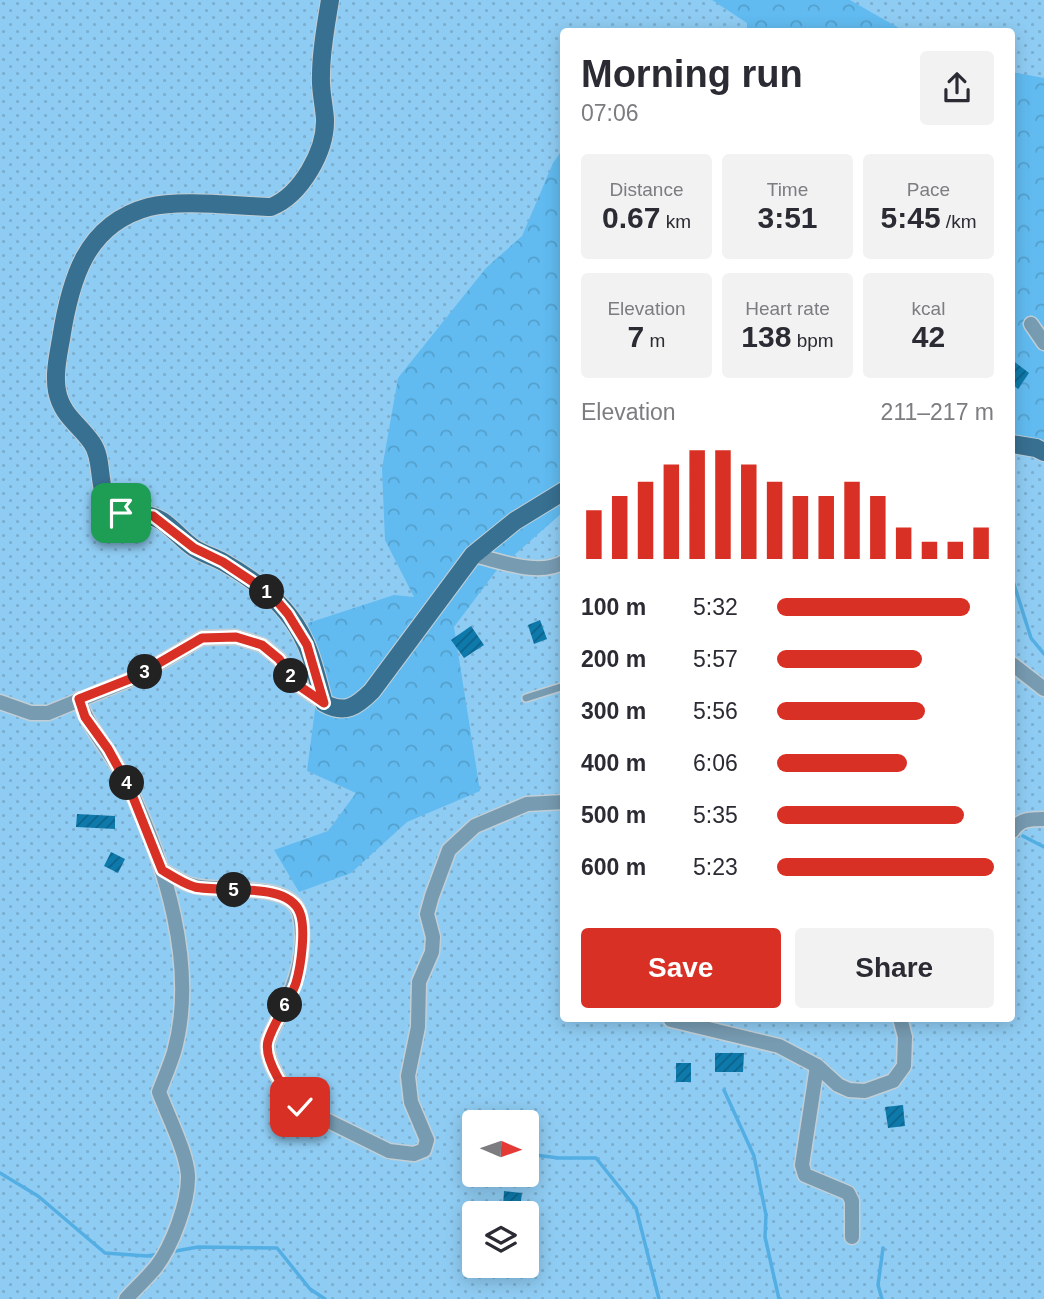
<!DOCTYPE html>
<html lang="en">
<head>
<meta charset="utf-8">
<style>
  body { margin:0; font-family:Helvetica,sans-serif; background:#f2f2f3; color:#2b2b33; height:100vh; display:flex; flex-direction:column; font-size:26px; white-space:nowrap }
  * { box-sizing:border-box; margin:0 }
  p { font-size:23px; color:#7c7c81 }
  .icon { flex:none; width:38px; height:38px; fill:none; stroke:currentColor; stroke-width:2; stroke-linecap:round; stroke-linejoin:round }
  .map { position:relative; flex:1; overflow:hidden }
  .details { position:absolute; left:560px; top:28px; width:455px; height:994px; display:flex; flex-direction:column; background:#fff; border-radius:7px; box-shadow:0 4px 18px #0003 }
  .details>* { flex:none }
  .needle { width:46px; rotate:92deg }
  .tools { position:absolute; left:462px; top:1110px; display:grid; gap:14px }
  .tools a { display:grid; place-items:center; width:77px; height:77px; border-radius:7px; background:#fff; box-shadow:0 4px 18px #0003; font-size:35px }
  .pin { position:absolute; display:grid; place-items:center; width:60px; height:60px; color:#fff; margin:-30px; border-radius:14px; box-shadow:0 4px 10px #0006 }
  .km { position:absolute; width:35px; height:35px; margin:-18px; border-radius:50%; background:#222; color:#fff; font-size:19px; line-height:35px; text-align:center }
  .round { display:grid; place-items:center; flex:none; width:74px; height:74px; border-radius:7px; background:#f2f2f3 }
  .overview { display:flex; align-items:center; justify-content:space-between; height:119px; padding:0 21px }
  h1 { font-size:38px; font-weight:700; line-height:52px }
  .stats { display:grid; grid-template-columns:repeat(3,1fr); gap:10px; height:119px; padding:7px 21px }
  .stats div { display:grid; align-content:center; border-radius:7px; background:#f2f2f3; text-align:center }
  .stats b { font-size:30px; font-weight:700 }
  .stats small { font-size:19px; font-weight:400 }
  .stats p { font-size:19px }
  .chart { height:196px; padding:14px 21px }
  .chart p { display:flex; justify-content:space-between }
  .chart svg { width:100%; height:126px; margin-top:7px; stroke:#d93025; stroke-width:6 }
  .button { display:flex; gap:14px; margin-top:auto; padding:14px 21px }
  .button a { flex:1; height:80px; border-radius:7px; background:#d93025; color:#fff; font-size:28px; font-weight:700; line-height:80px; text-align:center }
  .button a+a { background:#f2f2f3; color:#2b2b33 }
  ul { padding:0 21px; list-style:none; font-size:23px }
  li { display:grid; grid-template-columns:112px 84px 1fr; align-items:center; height:52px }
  li i { height:18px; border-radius:9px; background:#d93025 }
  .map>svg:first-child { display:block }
</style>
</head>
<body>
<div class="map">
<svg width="1044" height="1299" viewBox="0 0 1044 1299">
  <defs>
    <pattern id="green-dots" width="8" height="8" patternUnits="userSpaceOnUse" patternTransform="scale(1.75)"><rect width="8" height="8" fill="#8fccf3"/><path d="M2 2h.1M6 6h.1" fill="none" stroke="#7aaecf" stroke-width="1.8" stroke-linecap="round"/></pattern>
    <pattern id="forest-crowns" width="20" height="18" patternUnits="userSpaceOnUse" patternTransform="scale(1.75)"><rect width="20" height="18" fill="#61bbf0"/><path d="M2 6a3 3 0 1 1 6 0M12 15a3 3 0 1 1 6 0" fill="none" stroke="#53a0cd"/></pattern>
    <pattern id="building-hatch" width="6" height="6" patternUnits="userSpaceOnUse" patternTransform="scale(1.75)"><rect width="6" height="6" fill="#0e7aab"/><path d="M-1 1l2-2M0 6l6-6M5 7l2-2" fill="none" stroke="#0c628a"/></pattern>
  </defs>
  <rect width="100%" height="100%" fill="#e6f4fc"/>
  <path fill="url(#green-dots)" fill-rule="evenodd" d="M 0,0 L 1044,0 L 1044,1299 L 0,1299 ZM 564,32 L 1012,32 L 1012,1018 L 564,1018 ZM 474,1122 L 527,1122 L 527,1174 L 474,1174 ZM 474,1213 L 527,1213 L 527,1265 L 474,1265 Z"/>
  <g fill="url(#forest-crowns)">
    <polygon points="712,0 850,0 904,31 747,31 747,23"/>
    <polygon points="1012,72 1044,78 1044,452 1012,444"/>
    <polygon points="563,149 563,512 496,571 454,627 480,791 407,822 351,873 299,892 274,850 328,831 356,793 307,771 317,694 308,623 394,595 414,597 385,540 382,469 398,378 486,268 522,236 553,163"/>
  </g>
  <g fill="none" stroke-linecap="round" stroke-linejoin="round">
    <g stroke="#53aee3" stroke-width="3.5">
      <polyline points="1012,578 1031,638 1044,654"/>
      <polyline points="1023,836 1044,847"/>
      <polyline points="724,1090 754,1156 766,1215 765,1237 779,1299"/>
      <polyline points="527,1154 559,1158 596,1158 636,1208 659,1299"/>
      <polyline points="0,1173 38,1196 105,1253 147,1256 159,1254"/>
      <polyline points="170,1252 198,1247 277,1248 310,1289 325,1299"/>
      <polyline points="882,1299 878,1285 883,1248"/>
    </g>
  </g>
  <g fill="url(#building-hatch)">
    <polygon points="1012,360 1029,373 1018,389 1012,384"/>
    <polygon points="540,620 547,639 534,644 528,625"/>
    <polygon points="471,626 484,645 464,658 451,640"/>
    <polygon points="77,814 115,816 115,829 76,827"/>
    <polygon points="111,852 125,859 118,873 104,866"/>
    <polygon points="715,1053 744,1053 743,1072 715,1072"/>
    <rect x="676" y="1063" width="15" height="19"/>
    <polygon points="903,1105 905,1126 888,1128 885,1107"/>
    <polygon points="504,1191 522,1193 520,1208 503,1206"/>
  </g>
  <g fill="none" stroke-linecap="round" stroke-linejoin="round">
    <g stroke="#c2cfd6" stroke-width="10">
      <polyline id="lane" points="526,698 564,686"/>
    </g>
    <g stroke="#c2cfd6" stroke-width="17">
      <g id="street">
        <polyline points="1031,324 1044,343"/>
        <path d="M 473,555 C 501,561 538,577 564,562"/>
        <polyline points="1012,664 1044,689"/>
        <path d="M 79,699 C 89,731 115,756 129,787 C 165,864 198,967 174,1052 C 170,1065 164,1079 159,1092 C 168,1116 186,1151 188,1175 C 189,1202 172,1246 156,1267 C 147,1278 135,1289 126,1299"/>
        <polyline points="0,702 31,713 48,713 136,677 202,638 236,637 262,645 279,659 298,685 324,703"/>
        <path d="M 1012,831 C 1020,819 1030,819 1044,819"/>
        <path d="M 162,870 C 172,875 183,884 195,886 C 222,893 294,880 300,916 C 307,951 296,983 281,1013 C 277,1022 270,1033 268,1042 C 264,1061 287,1095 300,1107 L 389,1151 L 414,1154 L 424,1150 L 427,1140 L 411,1102 L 408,1076 L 418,1027 L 419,982 L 432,952 L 433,937 L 427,914 L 432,896 L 449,850 L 475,826 L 527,804 L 564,802"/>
        <polyline points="671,1020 779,1046 817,1066 838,1085 849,1090 865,1091 893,1081 904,1066 905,1037 900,1018"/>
        <polyline points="817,1066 802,1165 805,1175 848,1193 852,1201 852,1237"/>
      </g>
    </g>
    <g stroke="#c2cfd6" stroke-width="20">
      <g id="secondary">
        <path d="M 330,0 C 326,25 321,50 321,75 C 320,90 324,104 325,119 C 326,151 301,195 271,207 C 237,206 180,199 149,207 C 85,224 70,281 61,339 C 58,356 54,374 57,391 C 62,416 79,424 92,443 C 105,461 95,491 113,507 C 127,520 146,510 162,521 C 174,529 183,541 194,548 C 203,554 214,557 223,562 C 257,581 289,606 305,642 C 314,661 318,683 324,703 C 345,715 357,706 372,691 L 473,555 L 515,521 L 564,491"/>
        <polyline points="1012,444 1036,448 1044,452"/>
      </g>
    </g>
    <use href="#lane" stroke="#779bb1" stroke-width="7"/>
    <use href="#street" stroke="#779bb1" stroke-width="14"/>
    <use href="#secondary" stroke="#387091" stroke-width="18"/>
  </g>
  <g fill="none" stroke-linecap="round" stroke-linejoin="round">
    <g stroke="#fff" stroke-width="14">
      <path id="route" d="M 121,513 L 153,516 L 194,548 L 223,562 L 271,594 L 288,614 L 307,645 L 324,703 L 298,685 L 279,659 L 262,645 L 236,637 L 202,638 L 135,677 L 79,699 L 85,717 L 108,749 L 129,787 L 162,870 C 172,876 184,884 195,887 C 222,893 289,881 300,913 C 306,929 301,966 296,983 C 289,1003 274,1021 268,1041 C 263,1060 287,1095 300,1107"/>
    </g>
    <use href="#route" stroke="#d93025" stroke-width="9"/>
  </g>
</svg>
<div class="tools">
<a><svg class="needle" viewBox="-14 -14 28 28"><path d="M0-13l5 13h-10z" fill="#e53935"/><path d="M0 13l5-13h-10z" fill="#7c7c81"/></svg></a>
<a><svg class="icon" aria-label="layers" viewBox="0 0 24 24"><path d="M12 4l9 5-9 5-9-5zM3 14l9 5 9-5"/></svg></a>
</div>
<div class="pin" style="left:121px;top:513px;background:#1e9e55"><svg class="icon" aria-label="arrive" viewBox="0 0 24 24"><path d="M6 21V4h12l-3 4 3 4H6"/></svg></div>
<div class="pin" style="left:300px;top:1107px;background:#d93025"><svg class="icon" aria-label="check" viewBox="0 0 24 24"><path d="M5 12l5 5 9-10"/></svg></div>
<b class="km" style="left:267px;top:592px">1</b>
<b class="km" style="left:291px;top:676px">2</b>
<b class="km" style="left:145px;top:672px">3</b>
<b class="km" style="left:127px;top:783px">4</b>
<b class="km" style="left:234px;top:890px">5</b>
<b class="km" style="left:285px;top:1005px">6</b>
<section class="details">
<div class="overview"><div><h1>Morning run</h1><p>07:06</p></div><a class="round"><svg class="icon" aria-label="share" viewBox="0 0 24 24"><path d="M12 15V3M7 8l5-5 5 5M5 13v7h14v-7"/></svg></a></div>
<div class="stats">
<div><p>Distance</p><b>0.67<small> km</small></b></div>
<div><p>Time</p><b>3:51</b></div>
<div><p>Pace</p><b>5:45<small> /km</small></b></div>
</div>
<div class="stats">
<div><p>Elevation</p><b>7<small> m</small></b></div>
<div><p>Heart rate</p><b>138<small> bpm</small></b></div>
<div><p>kcal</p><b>42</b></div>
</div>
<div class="chart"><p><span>Elevation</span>211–217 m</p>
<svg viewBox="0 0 160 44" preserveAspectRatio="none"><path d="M5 44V27M15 44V22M25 44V17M35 44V11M45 44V6M55 44V6M65 44V11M75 44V17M85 44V22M95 44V22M105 44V17M115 44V22M125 44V33M135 44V38M145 44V38M155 44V33"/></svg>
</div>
<ul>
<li><b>100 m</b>5:32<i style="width:89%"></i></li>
<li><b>200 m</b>5:57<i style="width:67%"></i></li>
<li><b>300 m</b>5:56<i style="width:68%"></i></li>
<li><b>400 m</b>6:06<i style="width:60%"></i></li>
<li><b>500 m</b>5:35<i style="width:86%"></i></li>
<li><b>600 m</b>5:23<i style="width:100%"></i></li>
</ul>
<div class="button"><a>Save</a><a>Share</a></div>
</section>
</div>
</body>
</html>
